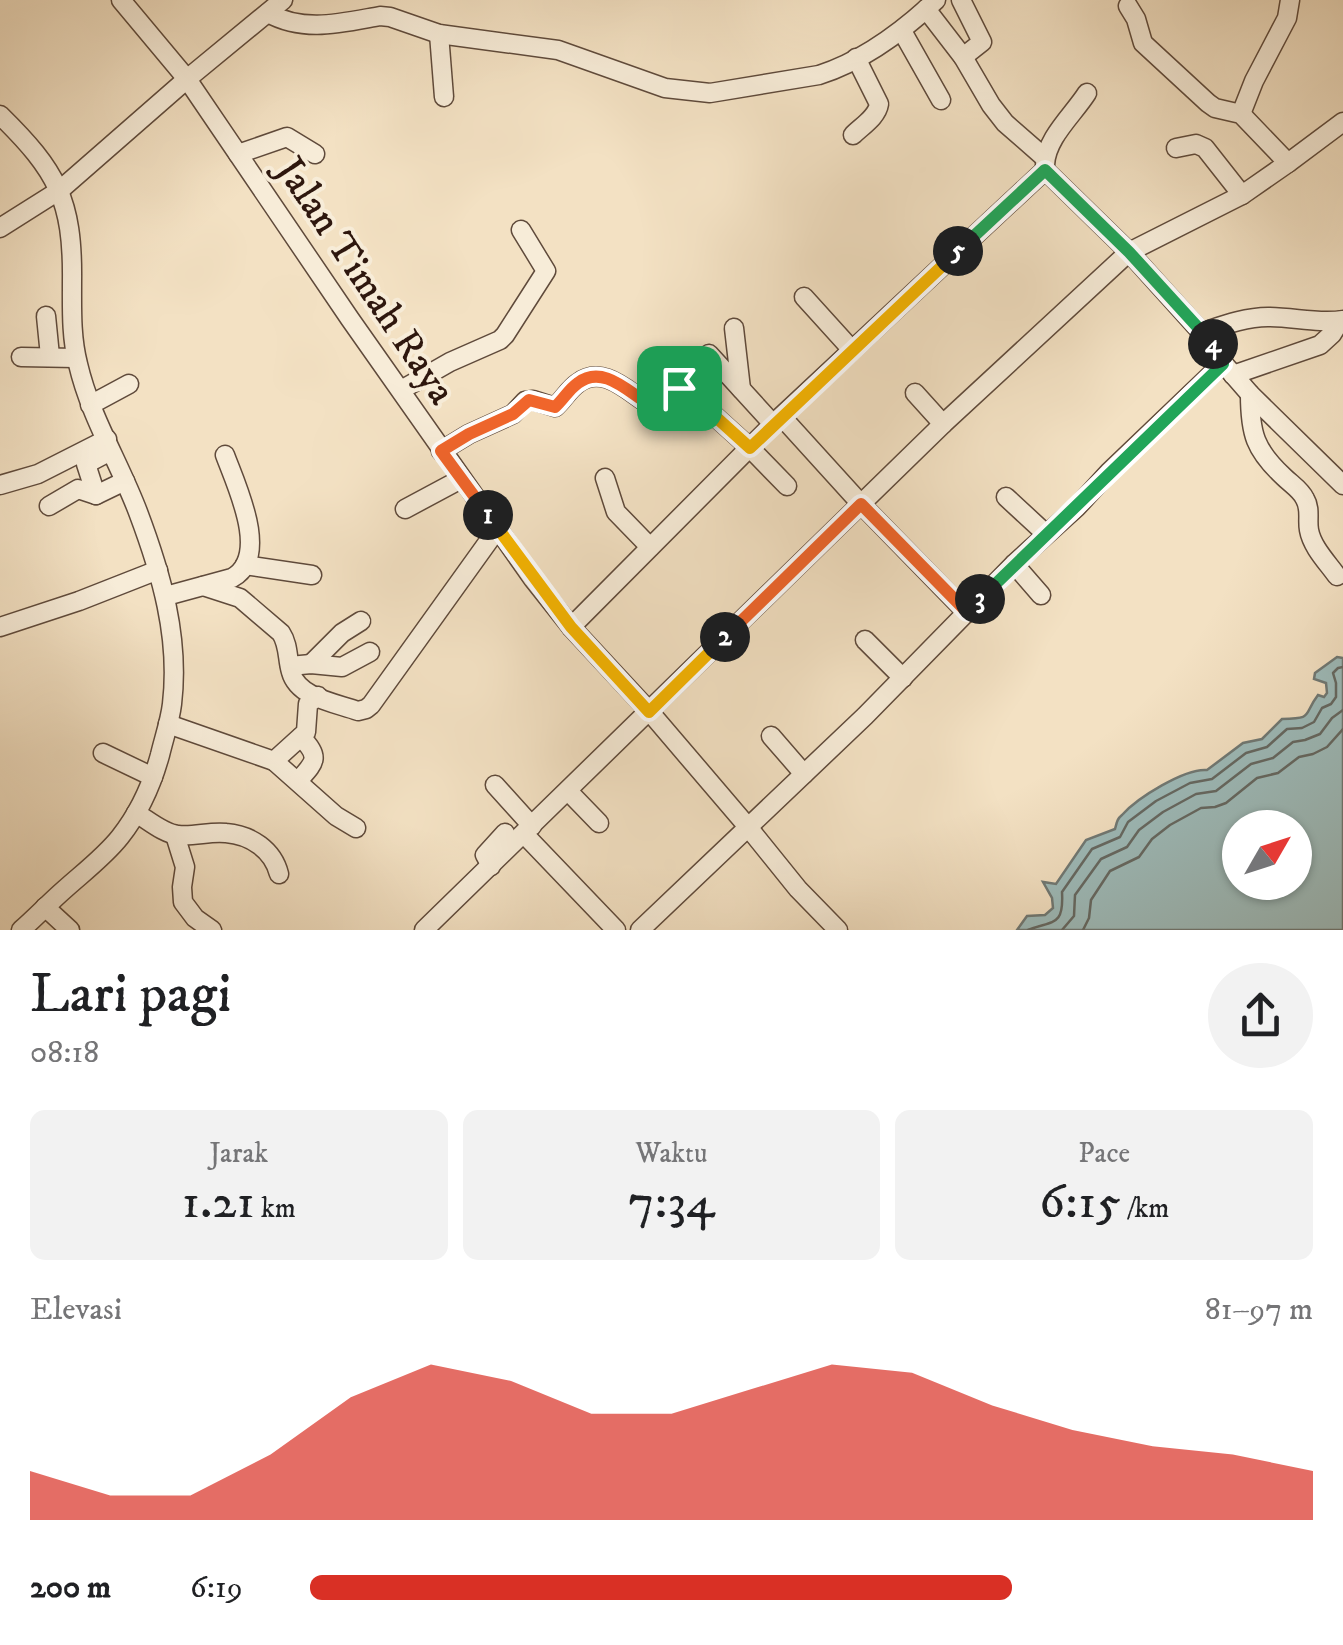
<!DOCTYPE html>
<html lang="id">
<head>
<meta charset="utf-8">
<style>
  body { margin:0; font-family:"IM FELL DW Pica",serif; background:#f2f2f2; color:#202124; height:100vh; display:flex; flex-direction:column; font-size:38px; white-space:nowrap }
  * { box-sizing:border-box; margin:0 }
  p { font-size:32px; color:#757577 }
  .icon { flex:none; width:55px; height:55px; fill:none; stroke:currentColor; stroke-width:2; stroke-linecap:round; stroke-linejoin:round }
  .map { position:relative; height:930px; overflow:hidden }
  .side { display:flex; flex-direction:column; background:#fff; flex:1 }
  .side>* { flex:none }
  .needle { width:65px; rotate:51deg }
  .fabs { position:absolute; left:1222px; top:810px; display:grid; gap:20px }
  .fabs a { display:grid; place-items:center; width:90px; height:90px; border-radius:50%; background:#fff; box-shadow:0 2px 8px #0004; font-size:50px }
  .pin { position:absolute; display:grid; place-items:center; width:85px; height:85px; color:#fff; margin:-42px; border-radius:20px; box-shadow:0 5px 15px #0006 }
  .km { position:absolute; width:50px; height:50px; margin:-25px; border-radius:50%; background:#222; color:#fff; font-size:28px; line-height:50px; text-align:center }
  .round { display:grid; place-items:center; flex:none; width:105px; height:105px; border-radius:52px; background:#f2f2f2 }
  .head { display:flex; align-items:center; justify-content:space-between; height:170px; padding:0 30px }
  h1 { font-size:55px; font-weight:600; line-height:75px }
  .metrics { display:grid; grid-template-columns:repeat(3,1fr); gap:15px; height:170px; padding:10px 30px }
  .metrics div { display:grid; align-content:center; border-radius:15px; background:#f2f2f2; text-align:center }
  .metrics b { font-size:50px; font-weight:600 }
  .metrics small { font-size:28px; font-weight:400 }
  .metrics p { font-size:28px }
  .chart { height:280px; padding:20px 30px }
  .chart p { display:flex; justify-content:space-between }
  .chart svg { width:100%; height:180px; margin-top:10px; fill:#d93025; opacity:.7 }
  ul { padding:0 30px; list-style:none; font-size:32px }
  li { display:grid; grid-template-columns:160px 120px 1fr; align-items:center; height:75px }
  li i { height:25px; border-radius:12px; background:#d93025 }
  .map>svg:first-child { display:block }
</style>
</head>
<body>
<div class="map">
<svg width="1343" height="930" viewBox="0 0 1343 930">
  <rect width="100%" height="100%" fill="#f3e1c3"/>
  <filter id="stains"><feTurbulence type="fractalNoise" baseFrequency=".002" numOctaves="4"/><feColorMatrix values="0 0 0 0 .2 0 0 0 0 .09 0 0 0 0 .02 0 0 0 .5 -.17"/></filter>
  <radialGradient id="worn" r=".72"><stop offset=".6" stop-color="#630" stop-opacity="0"/><stop offset="1" stop-color="#630" stop-opacity=".3"/></radialGradient>
  <path fill="#9ebcbb" stroke="#717a76" stroke-width="2.5" fill-rule="evenodd" d="M 1337,657 L 1343,658 L 1343,930 L 1017,930 L 1027,916 L 1045,915 L 1053,908 L 1052,898 L 1043,882 L 1056,884 L 1086,840 L 1115,829 C 1117,822 1117,819 1122,815 C 1137,798 1185,768 1207,770 L 1243,743 L 1262,739 L 1282,719 C 1315,718 1302,716 1318,695 L 1324,697 L 1327,693 L 1326,683 L 1314,679 L 1315,673 ZM 1240,828 L 1295,828 L 1295,882 L 1240,882 Z"/>
  <g fill="none" stroke-linecap="round" stroke-linejoin="round">
    <g stroke="#666a64" stroke-width="2.5">
      <path d="M 1028,930 C 1053,920 1064,927 1062,892 L 1092,849 L 1120,837 L 1128,822 L 1156,801 L 1190,783 L 1212,779 L 1246,753 L 1267,747 L 1287,729 L 1302,728 L 1314,722 L 1322,708 L 1331,704 L 1336,697 L 1336,683 L 1333,673 L 1338,668 L 1343,667"/>
      <polyline points="1062,930 1074,916 1075,895 1101,859 1127,847 1139,830 1163,812 1196,794 1216,791 1251,764 1273,758 1293,742 1305,740 1320,734 1332,718 1343,710"/>
      <polyline points="1083,930 1089,918 1091,900 1110,871 1139,857 1152,839 1170,825 1201,808 1215,807 1226,803 1257,778 1278,773 1299,757 1313,754 1327,747 1343,729"/>
    </g>
    <g stroke="#5f4a3b" stroke-width="21">
      <g id="minor">
        <polyline points="121,0 187,79 350,319 533,579 571,627 649,711 748,827 798,889 838,930"/>
        <polyline points="961,0 982,42 963,57"/>
        <polyline points="1128,6 1136,19 1143,43 1208,103 1215,108 1241,114 1288,163"/>
        <polyline points="926,9 963,57 991,105 1005,123 1045,158"/>
        <path d="M 268,13 C 304,33 341,23 380,16 L 390,17 L 439,34 L 558,50 L 665,88 L 710,93 L 819,75 C 863,61 903,31 936,0"/>
        <polyline points="902,31 941,100"/>
        <polyline points="439,34 444,97"/>
        <polyline points="1241,114 1254,81 1287,18 1290,0"/>
        <path d="M 0,115 C 57,171 73,200 72,281 C 72,309 71,337 78,364 C 90,416 119,462 138,512 C 161,573 180,637 172,704 C 170,721 164,738 160,755 C 152,784 139,813 120,837 C 105,856 84,872 65,889 C 50,902 36,917 21,930"/>
        <path d="M 853,135 C 862,126 877,117 879,104 L 856,58"/>
        <polyline points="1176,148 1196,144 1205,148 1242,195"/>
        <polyline points="238,154 287,137 315,154"/>
        <path d="M 1045,165 C 1046,138 1073,115 1087,93"/>
        <polyline points="0,228 60,190 187,79 283,0"/>
        <polyline points="804,297 852,350"/>
        <polyline points="46,316 50,356"/>
        <polyline points="734,328 741,389"/>
        <path d="M 1203,332 C 1224,325 1246,317 1268,317 C 1294,317 1318,324 1343,320"/>
        <polyline points="709,354 773,424"/>
        <polyline points="21,357 76,358"/>
        <polyline points="1223,363 1250,394 1343,485"/>
        <polyline points="1233,375 1320,345 1332,334 1340,321"/>
        <polyline points="401,390 450,362 500,340 505,335 546,271 521,230"/>
        <polyline points="915,393 943,424"/>
        <path d="M 1250,394 C 1250,434 1255,450 1284,477 C 1291,484 1301,490 1305,499 C 1311,509 1307,520 1309,530 C 1312,547 1327,562 1337,576"/>
        <polyline points="90,405 129,384"/>
        <polyline points="782,417 861,504 967,613"/>
        <path d="M 441,451 L 469,434 L 513,414 L 525,401 L 533,400 L 555,407 C 563,400 569,389 578,383 C 604,363 631,395 652,406 L 659,404 L 679,388 L 686,390 L 750,448 L 787,486"/>
        <polyline points="605,478 616,512 650,547"/>
        <polyline points="0,485 38,474 107,439"/>
        <polyline points="96,495 86,464 105,454"/>
        <polyline points="1006,497 1046,534"/>
        <polyline points="49,506 78,489 96,495 125,481"/>
        <polyline points="405,509 461,479"/>
        <polyline points="1014,564 1041,595"/>
        <polyline points="245,565 312,575"/>
        <path d="M 203,586 L 240,598 L 281,633 C 289,645 287,659 291,672 C 298,698 336,703 358,711 L 366,709 L 371,705 L 498,528"/>
        <path d="M 166,596 L 232,578 C 271,557 236,485 225,455"/>
        <polyline points="0,627 79,601 158,570"/>
        <polyline points="571,627 773,424 1045,170 1129,252 1219,352 1223,363 1109,472 1077,507 1014,564 865,716 640,930"/>
        <polyline points="865,640 903,678"/>
        <polyline points="311,664 342,633 361,621"/>
        <polyline points="290,666 311,664 342,667 370,652"/>
        <polyline points="168,724 274,761 306,732 308,704 318,696"/>
        <polyline points="771,736 804,774"/>
        <polyline points="103,753 153,777"/>
        <polyline points="274,761 336,816 356,828"/>
        <path d="M 298,781 C 315,762 321,758 301,737"/>
        <polyline points="495,785 532,826"/>
        <polyline points="568,791 599,823"/>
        <path d="M 136,813 C 148,820 164,834 178,835 C 194,837 210,831 226,833 C 251,835 273,850 279,874"/>
        <polyline points="524,834 616,930"/>
        <polyline points="175,835 185,867 182,887 183,902 195,918 212,930"/>
        <polyline points="491,866 485,855 505,833"/>
        <polyline points="45,907 70,930"/>
        <polyline points="424,930 943,424 1129,252 1242,195 1288,163 1343,122"/>
      </g>
    </g>
    <use href="#minor" stroke="#f7ecd8" stroke-width="18"/>
  </g>
  <g fill="none" stroke-linecap="round" stroke-linejoin="round">
    <g stroke="#fff" stroke-width="20">
      <path id="split-1" d="M 488,515 L 441,451 L 469,434 L 513,414 L 529,400 L 555,407 C 563,400 569,389 578,383 C 604,363 631,395 652,406 L 659,404 L 679,388"/>
    </g>
    <g stroke="#fff" stroke-width="20">
      <polyline id="split-2" points="488,515 571,627 649,712 725,637"/>
    </g>
    <g stroke="#fff" stroke-width="20">
      <polyline id="split-3" points="725,637 861,504 967,612 980,599"/>
    </g>
    <g stroke="#fff" stroke-width="20">
      <polyline id="split-4" points="980,599 1223,364 1220,352 1213,344"/>
    </g>
    <g stroke="#fff" stroke-width="20">
      <polyline id="split-5" points="958,251 1045,170 1129,252 1213,344"/>
    </g>
    <g stroke="#fff" stroke-width="20">
      <polyline id="split-6" points="679,388 686,390 750,448 958,251"/>
    </g>
    <use href="#split-1" stroke="#f0652b" stroke-width="12"/>
    <use href="#split-2" stroke="#f5b400" stroke-width="12"/>
    <use href="#split-3" stroke="#f0652b" stroke-width="12"/>
    <use href="#split-4" stroke="#22a559" stroke-width="12"/>
    <use href="#split-5" stroke="#22a559" stroke-width="12"/>
    <use href="#split-6" stroke="#f5b400" stroke-width="12"/>
  </g>
  <g text-anchor="middle" stroke-width="8" stroke-linejoin="round" paint-order="stroke">
    <g font-size="40" fill="#2e170e" stroke="#f7ecd8">
      <text transform="translate(367 280) rotate(56)" y="14">Jalan Timah Raya</text>
    </g>
  </g>
  <rect width="100%" height="100%" filter="url(#stains)"/>
  <rect width="100%" height="100%" fill="url(#worn)"/>
</svg>
<div class="fabs">
<a><svg class="needle" viewBox="-14 -14 28 28"><path d="M0-13l5 13h-10z" fill="#e53935"/><path d="M0 13l5-13h-10z" fill="#757577"/></svg></a>
</div>
<div class="pin" style="left:679px;top:388px;background:#1e9e55"><svg class="icon" aria-label="arrive" viewBox="0 0 24 24"><path d="M6 21V4h12l-3 4 3 4H6"/></svg></div>
<b class="km" style="left:488px;top:515px">1</b>
<b class="km" style="left:725px;top:637px">2</b>
<b class="km" style="left:980px;top:599px">3</b>
<b class="km" style="left:1213px;top:344px">4</b>
<b class="km" style="left:958px;top:251px">5</b>
</div>
<section class="side">
<div class="head"><div><h1>Lari pagi</h1><p>08:18</p></div><a class="round"><svg class="icon" aria-label="share" viewBox="0 0 24 24"><path d="M12 15V3M7 8l5-5 5 5M5 13v7h14v-7"/></svg></a></div>
<div class="metrics">
<div><p>Jarak</p><b>1.21<small> km</small></b></div>
<div><p>Waktu</p><b>7:34</b></div>
<div><p>Pace</p><b>6:15<small> /km</small></b></div>
</div>
<div class="chart"><p><span>Elevasi</span>81–97 m</p>
<svg viewBox="0 0 160 44" preserveAspectRatio="none"><path d="M0 44V32L10 38L20 38L30 28L40 14L50 6L60 10L70 18L80 18L90 12L100 6L110 8L120 16L130 22L140 26L150 28L160 32V44z"/></svg>
</div>
<ul>
<li><b>200 m</b>6:19<i style="width:70%"></i></li>
</ul>
</section>
</body>
</html>
